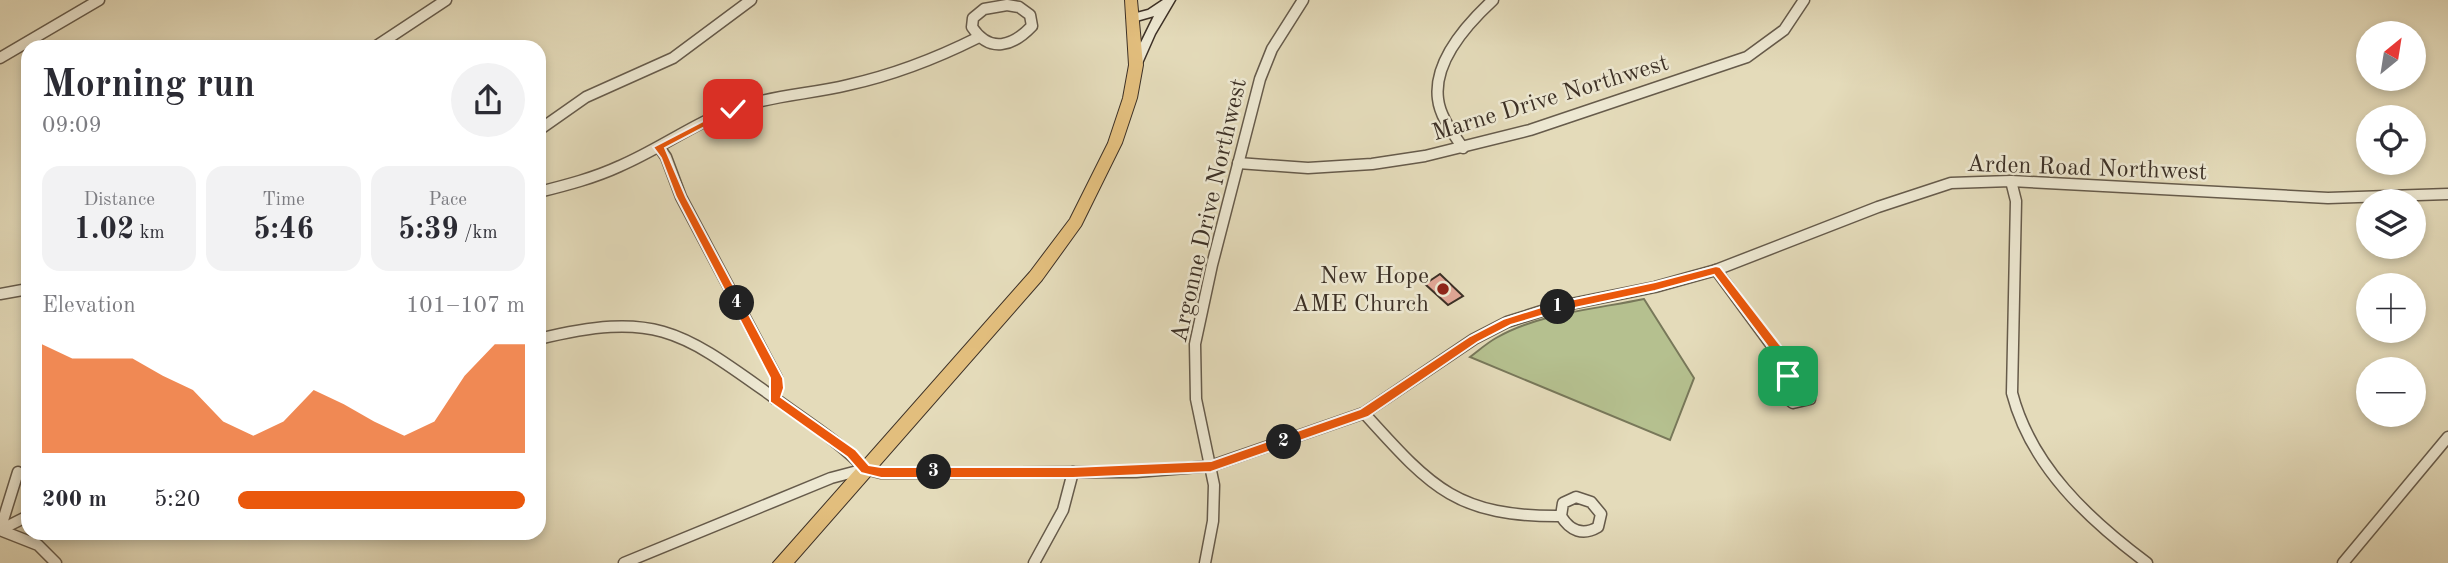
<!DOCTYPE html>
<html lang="en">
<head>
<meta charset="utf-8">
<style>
  body { margin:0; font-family:"Old Standard TT",serif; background:#f2f2f3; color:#2b2b33; height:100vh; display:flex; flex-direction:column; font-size:26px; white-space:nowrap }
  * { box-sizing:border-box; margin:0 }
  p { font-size:23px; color:#7c7c81 }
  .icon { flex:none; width:38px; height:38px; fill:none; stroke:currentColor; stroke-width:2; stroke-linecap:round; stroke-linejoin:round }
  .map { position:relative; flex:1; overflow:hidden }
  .sheet { position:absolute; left:21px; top:40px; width:525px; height:500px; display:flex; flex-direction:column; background:#fff; border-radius:21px; box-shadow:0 4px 10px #0003 }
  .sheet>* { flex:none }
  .needle { width:46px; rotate:30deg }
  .fabs { position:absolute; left:2356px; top:21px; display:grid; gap:14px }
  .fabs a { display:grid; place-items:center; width:70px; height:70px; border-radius:50%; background:#fff; box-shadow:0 4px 10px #0003; font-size:35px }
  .pin { position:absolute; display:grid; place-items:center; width:60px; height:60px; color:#fff; margin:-30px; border-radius:14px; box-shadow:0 4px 10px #0006 }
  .km { position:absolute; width:35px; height:35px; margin:-18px; border-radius:50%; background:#222; color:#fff; font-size:19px; line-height:35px; text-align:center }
  .round { display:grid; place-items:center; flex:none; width:74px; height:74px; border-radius:37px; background:#f2f2f3 }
  .summary { display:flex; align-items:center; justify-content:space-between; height:119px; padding:0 21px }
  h1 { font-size:38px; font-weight:600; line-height:52px }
  .figures { display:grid; grid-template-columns:repeat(3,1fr); gap:10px; height:119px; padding:7px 21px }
  .figures div { display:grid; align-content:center; border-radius:18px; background:#f2f2f3; text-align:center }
  .figures b { font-size:30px; font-weight:600 }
  .figures small { font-size:19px; font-weight:400 }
  .figures p { font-size:19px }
  .chart { height:196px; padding:14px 21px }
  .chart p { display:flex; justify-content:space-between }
  .chart svg { width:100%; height:126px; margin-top:7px; fill:#ea580c; opacity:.7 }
  ul { padding:0 21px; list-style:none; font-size:23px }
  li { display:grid; grid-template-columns:112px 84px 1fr; align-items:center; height:52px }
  li i { height:18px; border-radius:9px; background:#ea580c }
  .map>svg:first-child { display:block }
</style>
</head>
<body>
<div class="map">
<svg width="2448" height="563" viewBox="0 0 2448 563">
  <rect width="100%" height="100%" fill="#e4dbba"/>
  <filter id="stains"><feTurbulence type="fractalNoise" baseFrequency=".00286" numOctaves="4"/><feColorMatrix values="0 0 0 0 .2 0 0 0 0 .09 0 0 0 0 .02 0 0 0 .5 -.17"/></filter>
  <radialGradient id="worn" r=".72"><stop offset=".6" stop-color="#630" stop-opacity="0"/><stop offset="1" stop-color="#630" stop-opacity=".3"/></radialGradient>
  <path fill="#b5c08f" stroke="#78785a" stroke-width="2" d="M 1644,299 L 1694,378 L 1670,440 L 1470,357 C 1478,351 1487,343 1496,338 C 1539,313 1596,309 1644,299 Z"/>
  <polygon fill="#e1a696" stroke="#3c3026" stroke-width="2" points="1440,274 1463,296 1448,305 1425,284"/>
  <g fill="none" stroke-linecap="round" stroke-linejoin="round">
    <g stroke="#665b4b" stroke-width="13">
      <g id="street">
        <path d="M 1007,5 L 1019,7 L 1030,15 L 1032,26 C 1013,46 990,54 972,27 L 973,18 L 984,9 Z"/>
        <polyline points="375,47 446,0"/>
        <polyline points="0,58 99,0"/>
        <polyline points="539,130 586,97 673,58 751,0"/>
        <polyline points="659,147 666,157 681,197 777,378 775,399"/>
        <path d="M 1463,148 C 1453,133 1440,117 1438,99 C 1433,61 1467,24 1493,0"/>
        <polyline points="1238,163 1308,168 1372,164 1425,156 1530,130 1747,57 1784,30 1804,0"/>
        <path d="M 2011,181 L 2016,201 L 2012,393 C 2031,466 2088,519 2147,563"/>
        <path d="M 539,192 C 567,185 594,178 620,166 C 660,149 697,121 739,107 C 775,95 811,94 848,85 C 893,75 935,59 977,38"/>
        <polyline points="1716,270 1795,377"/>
        <polyline points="0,294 28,289"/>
        <path d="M 539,339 C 658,310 682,332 776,399 C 807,422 839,441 865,469"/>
        <polygon points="1795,377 1810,389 1810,399 1793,403 1778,391 1778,381"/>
        <path d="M 1364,413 C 1431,487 1456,517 1561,516"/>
        <path d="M 1576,497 L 1591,502 L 1601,514 L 1598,527 C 1583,536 1570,531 1561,516 L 1563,503 Z"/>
        <polyline points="0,530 38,545 56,563"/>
        <polyline points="0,530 18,472"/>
        <polyline points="0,530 28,516"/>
        <polyline points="624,563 831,478 865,469 881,473 1136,472 1211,466 1364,413 1474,339 1507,322 1551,308 1655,287 1716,270 1878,207 1951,183 2011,181 2328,198 2448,194"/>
        <polyline points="1034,563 1063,510 1073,472"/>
        <polyline points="1205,563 1213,521 1214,485 1196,399 1195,344 1212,265 1260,79 1272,49 1303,0"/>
        <polyline points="2343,563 2448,437"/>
      </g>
    </g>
    <g stroke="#3c3026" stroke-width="3">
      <polygon id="secondary" points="1163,0 1175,0 1155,34 1140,68 1132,68 1130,65 1154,16 1133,22 1127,18 1129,15 1148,10"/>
    </g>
    <g stroke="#3c3026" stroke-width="2">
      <polygon id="primary" points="1125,0 1137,0 1143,65 1137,98 1122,143 1081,226 1042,280 794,563 773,563 1030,272 1070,219 1108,143 1123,98 1129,65"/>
    </g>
    <use href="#street" stroke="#ede8d2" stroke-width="10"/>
    <use href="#secondary" fill="#ede8d2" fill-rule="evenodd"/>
    <use href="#primary" fill="#e2be7d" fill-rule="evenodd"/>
  </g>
  <polygon fill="#ea580c" stroke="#fff" stroke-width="2" points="730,107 739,109 665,148 686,197 783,378 784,388 781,397 856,450 869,465 881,467 1073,467 1211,461 1360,409 1470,336 1503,319 1551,304 1655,282 1716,266 1720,267 1792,360 1801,377 1795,382 1784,380 1782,376 1786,372 1783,367 1714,275 1655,291 1551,313 1511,325 1478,342 1368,417 1211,472 1073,478 881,478 861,473 847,457 770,402 770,378 676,197 661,158 653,147"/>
  <circle fill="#8f2418" stroke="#ede8d2" stroke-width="2.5" cx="1443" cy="289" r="7"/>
  <g text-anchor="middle" stroke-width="5" stroke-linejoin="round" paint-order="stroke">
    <g font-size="24" fill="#3c3026" stroke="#ede8d2">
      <text transform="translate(1550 97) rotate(-17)" y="8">Marne Drive Northwest</text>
      <text transform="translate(2087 167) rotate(2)" y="8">Arden Road Northwest</text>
      <text transform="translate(1208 210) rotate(-77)" y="8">Argonne Drive Northwest</text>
    </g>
    <g font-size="24" fill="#3c3026" stroke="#ede8d2" text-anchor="end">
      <text x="1429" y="283">New Hope<tspan x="1429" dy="28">AME Church</tspan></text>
    </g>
  </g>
  <rect width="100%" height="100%" filter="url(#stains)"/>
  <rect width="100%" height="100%" fill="url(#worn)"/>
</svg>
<div class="fabs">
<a><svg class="needle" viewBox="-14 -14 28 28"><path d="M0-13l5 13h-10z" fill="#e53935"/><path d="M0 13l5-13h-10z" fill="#7c7c81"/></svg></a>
<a><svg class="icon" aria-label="locate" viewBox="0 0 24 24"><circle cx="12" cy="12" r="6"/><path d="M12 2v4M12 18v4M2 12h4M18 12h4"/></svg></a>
<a><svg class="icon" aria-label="layers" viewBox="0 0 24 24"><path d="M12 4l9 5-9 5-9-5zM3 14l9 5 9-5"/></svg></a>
<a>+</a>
<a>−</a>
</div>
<div class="pin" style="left:1788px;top:376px;background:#1e9e55"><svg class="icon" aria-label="arrive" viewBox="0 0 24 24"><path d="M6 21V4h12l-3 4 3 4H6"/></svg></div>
<div class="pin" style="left:733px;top:109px;background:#d93025"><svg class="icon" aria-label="check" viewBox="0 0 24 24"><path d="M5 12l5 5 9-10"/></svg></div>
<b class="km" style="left:1558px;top:307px">1</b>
<b class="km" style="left:1284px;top:442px">2</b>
<b class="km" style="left:934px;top:472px">3</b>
<b class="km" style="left:737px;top:303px">4</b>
<section class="sheet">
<div class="summary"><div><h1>Morning run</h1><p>09:09</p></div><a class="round"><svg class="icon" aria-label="share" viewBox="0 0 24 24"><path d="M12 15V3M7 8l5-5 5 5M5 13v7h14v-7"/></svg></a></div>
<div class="figures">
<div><p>Distance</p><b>1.02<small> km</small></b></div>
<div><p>Time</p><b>5:46</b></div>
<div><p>Pace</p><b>5:39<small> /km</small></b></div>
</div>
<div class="chart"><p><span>Elevation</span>101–107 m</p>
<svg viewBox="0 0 160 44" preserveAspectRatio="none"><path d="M0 44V6L10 11L20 11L30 11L40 17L50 22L60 33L70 38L80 33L90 22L100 27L110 33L120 38L130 33L140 17L150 6L160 6V44z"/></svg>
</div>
<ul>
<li><b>200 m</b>5:20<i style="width:100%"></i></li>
</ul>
</section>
</div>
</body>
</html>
